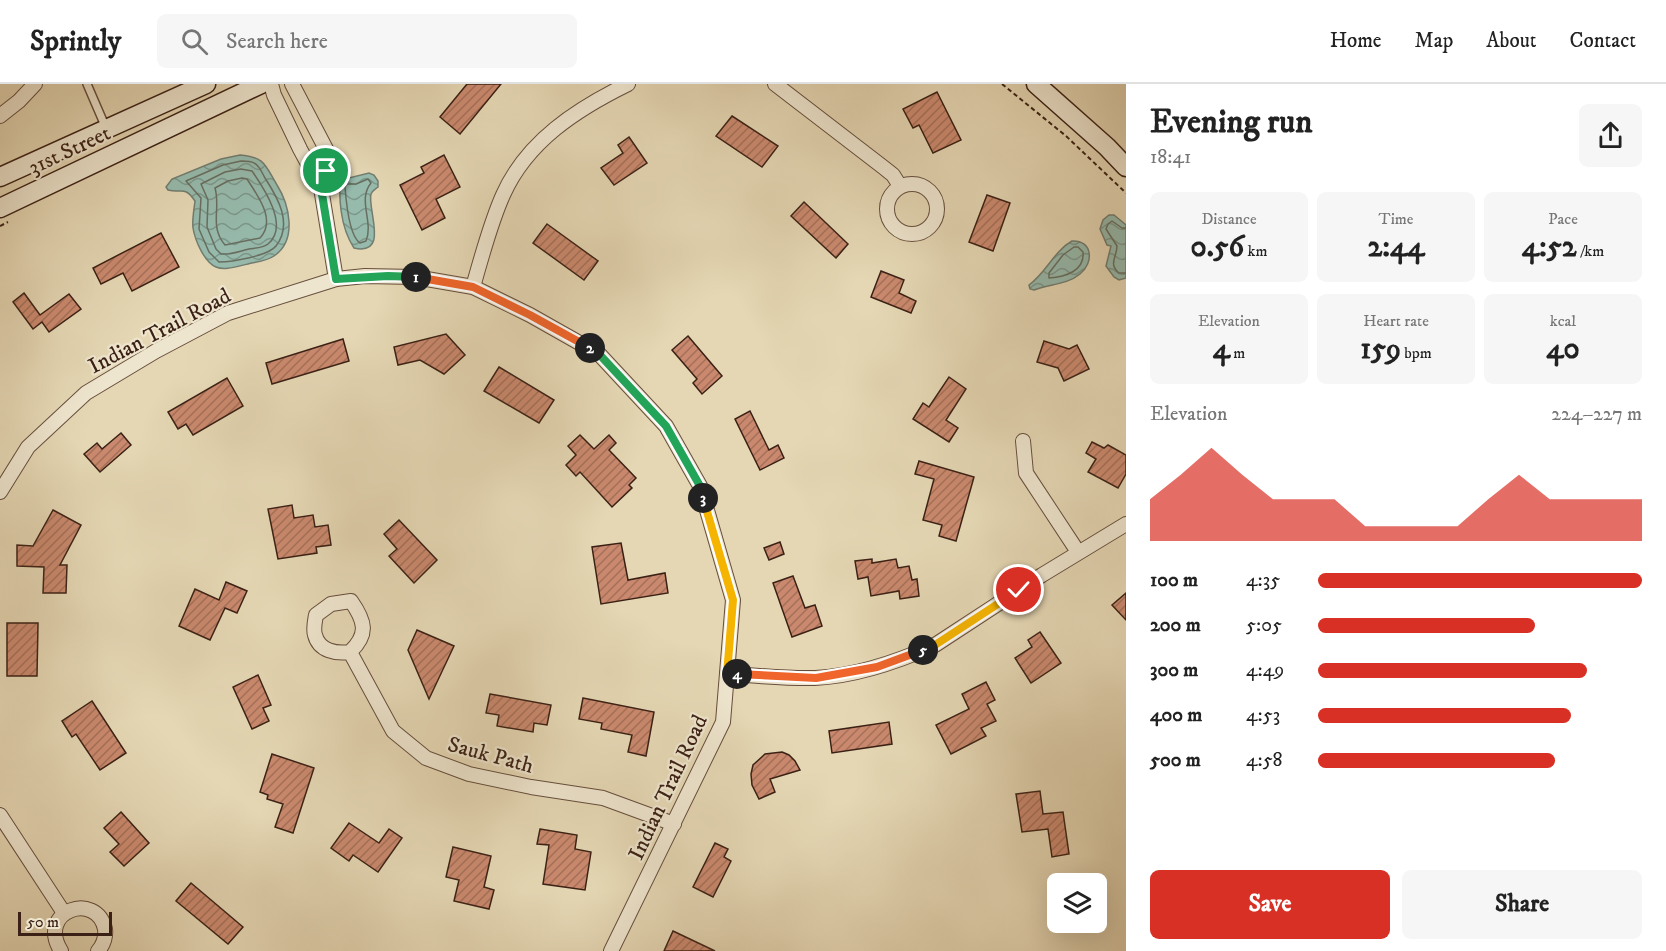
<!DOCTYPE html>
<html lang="en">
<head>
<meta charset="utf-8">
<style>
  body { margin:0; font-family:"IM FELL DW Pica",serif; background:#f6f6f6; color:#222; height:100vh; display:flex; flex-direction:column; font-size:22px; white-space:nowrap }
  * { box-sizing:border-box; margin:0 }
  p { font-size:20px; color:#767676 }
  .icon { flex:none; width:33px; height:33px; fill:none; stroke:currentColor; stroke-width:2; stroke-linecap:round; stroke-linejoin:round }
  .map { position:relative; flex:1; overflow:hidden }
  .sheet { display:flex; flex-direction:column; background:#fff; width:540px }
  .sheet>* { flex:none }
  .tools { position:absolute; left:1047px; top:789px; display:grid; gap:12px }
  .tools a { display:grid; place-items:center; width:60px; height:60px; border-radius:9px; background:#fff; box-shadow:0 6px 24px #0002; font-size:30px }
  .scale { position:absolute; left:18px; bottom:15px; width:94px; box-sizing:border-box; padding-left:6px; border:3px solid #3b2115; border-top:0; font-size:16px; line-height:21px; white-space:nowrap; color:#3b2115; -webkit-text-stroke:4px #eee5ce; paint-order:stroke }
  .pin { position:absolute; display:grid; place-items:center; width:51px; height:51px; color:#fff; margin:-26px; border:3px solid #fff; border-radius:50%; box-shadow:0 2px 6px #0007 }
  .km { position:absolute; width:30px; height:30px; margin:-15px; border-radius:50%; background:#222; color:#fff; font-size:16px; line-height:30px; text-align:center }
  .round { display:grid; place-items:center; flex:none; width:63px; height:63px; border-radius:9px; background:#f6f6f6 }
  .overview { display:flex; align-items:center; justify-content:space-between; height:102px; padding:0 24px }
  h1 { font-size:33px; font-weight:800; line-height:45px }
  .metrics { display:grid; grid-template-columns:repeat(3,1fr); gap:9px; height:102px; padding:6px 24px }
  .metrics div { display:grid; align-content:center; border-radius:9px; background:#f6f6f6; text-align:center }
  .metrics b { font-size:30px; font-weight:800 }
  .metrics small { font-size:16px; font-weight:400 }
  .metrics p { font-size:16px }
  .chart { height:168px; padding:12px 24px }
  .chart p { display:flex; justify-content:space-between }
  .chart svg { width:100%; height:108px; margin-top:6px; fill:#d93025; opacity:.7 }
  .cta { display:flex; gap:12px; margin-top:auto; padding:12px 24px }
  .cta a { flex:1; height:69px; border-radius:9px; background:#d93025; color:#fff; font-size:24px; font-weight:800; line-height:69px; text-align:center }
  .cta a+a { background:#f6f6f6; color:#222 }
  ul { padding:0 24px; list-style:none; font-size:20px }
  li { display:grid; grid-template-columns:96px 72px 1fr; align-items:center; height:45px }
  li i { height:15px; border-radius:8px; background:#d93025 }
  header { display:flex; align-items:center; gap:36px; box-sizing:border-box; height:84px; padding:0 30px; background:#fff; border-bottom:2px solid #e0e0e0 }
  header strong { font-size:28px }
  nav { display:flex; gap:33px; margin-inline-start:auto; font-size:21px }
  .search { width:420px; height:54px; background:#f6f6f6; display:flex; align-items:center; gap:15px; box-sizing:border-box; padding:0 21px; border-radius:9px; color:#767676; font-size:22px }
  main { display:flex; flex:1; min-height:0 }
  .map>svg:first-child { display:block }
</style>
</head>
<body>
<header>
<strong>Sprintly</strong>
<div class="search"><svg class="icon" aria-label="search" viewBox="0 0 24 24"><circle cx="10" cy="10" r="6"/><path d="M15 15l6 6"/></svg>Search here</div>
<nav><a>Home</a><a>Map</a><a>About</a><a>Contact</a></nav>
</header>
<main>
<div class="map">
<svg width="1126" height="867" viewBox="0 0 1126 867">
  <defs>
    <pattern id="water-waves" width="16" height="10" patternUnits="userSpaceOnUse" patternTransform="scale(1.5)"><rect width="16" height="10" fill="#96baac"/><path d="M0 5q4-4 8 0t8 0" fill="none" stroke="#7c978b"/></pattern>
    <pattern id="building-hatch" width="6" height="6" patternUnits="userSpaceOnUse" patternTransform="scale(1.5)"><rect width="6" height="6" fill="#ca896e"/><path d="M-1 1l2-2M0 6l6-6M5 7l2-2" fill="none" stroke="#a57059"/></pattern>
  </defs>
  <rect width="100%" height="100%" fill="#e5d7b4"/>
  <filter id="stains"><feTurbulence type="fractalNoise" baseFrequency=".00333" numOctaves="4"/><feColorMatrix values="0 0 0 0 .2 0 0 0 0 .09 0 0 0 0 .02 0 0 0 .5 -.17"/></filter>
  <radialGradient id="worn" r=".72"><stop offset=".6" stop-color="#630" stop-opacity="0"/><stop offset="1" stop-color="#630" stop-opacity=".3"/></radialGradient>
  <g fill="url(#water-waves)" stroke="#727d70" stroke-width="1.5">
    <path d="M 240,71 C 265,73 265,81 277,101 C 289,120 298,156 274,172 C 267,177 256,178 248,180 C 238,182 225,187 216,183 C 204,178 195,156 193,144 C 192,135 194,126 195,117 C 184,101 182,110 168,106 L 166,103 L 172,95 L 221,75 Z"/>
    <path d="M 341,87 L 343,87 L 349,94 L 369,89 L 374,91 L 378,97 L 378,103 C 374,106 373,106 371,110 C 367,125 390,172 354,164 C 340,143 338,112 341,87 Z"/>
    <polygon points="1109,131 1114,131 1126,141 1126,194 1119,196 1114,193 1106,182 1111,162 1107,161 1100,145 1103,136"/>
    <path d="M 1072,157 C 1093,156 1094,179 1080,190 C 1067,201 1048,200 1034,206 L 1030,205 L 1029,201 C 1046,189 1054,167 1072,157 Z"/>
  </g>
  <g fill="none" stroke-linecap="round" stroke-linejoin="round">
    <g stroke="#686e60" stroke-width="1.5">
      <path d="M 241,77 C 245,77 251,77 254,79 C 260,82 262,89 265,94 C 278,114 293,140 276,162 C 268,172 232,178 219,178 L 209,168 L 199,145 L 201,114 L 186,97 L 223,81 Z"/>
      <path d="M 241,85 L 252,87 C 263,103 290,142 268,160 C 263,164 255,164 249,165 C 240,167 231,171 221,170 L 216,165 L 207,143 L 208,116 L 201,100 L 225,88 Z"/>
      <path d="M 242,94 L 247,95 C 257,111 277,136 260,154 L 225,161 C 209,142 221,125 215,104 L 228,97 Z"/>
      <path d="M 368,95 L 371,99 C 357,116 374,138 366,157 L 360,159 C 349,152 346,116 345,103 L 347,100 L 356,100 Z"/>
      <path d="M 1126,144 L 1122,144 L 1112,137 L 1108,140 L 1106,145 L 1117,162 C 1117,173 1108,180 1119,189 L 1126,189"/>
      <path d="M 1074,163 L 1078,163 L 1083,168 C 1085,187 1065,193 1049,194 L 1049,189 L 1063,171 Z"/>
    </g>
  </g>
  <g fill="url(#building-hatch)" stroke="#3b2115" stroke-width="1.5">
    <polygon points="467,0 501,0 460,50 440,33"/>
    <polygon points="937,8 961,56 933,69 919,41 913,44 903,25"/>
    <polygon points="732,32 778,62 762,83 716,52"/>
    <polygon points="629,53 647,79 614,101 601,84 623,69 618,61"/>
    <polygon points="444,71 460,103 436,115 445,134 422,146 400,101 424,89 421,83"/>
    <polygon points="987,111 1010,119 993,167 969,158"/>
    <polygon points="804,118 848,160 836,174 791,132"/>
    <polygon points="547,140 598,177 584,196 533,159"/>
    <polygon points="161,149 179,183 132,207 123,189 101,200 93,184"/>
    <polygon points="881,187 904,196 899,209 916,217 911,229 871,213"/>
    <polygon points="24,209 40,231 69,210 81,225 49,248 42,238 33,245 13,218"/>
    <polygon points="446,250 465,271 444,290 420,276 398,281 394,263"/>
    <polygon points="688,252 722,292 702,310 693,299 697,295 672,266"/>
    <polygon points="343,255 349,277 272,300 266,279"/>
    <polygon points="1044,257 1069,265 1077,261 1089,285 1064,297 1058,284 1037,278"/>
    <polygon points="499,283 554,316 539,339 484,307"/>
    <polygon points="949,293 966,305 946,336 958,344 949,358 913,335 923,319 929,323"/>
    <polygon points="227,294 243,322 193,351 186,340 178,345 168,328"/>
    <polygon points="750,327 769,366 778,361 784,374 760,386 735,335"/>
    <polygon points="121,349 131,361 100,388 84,370 97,359 102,365"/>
    <polygon points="580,351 594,365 609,351 616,359 609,366 636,394 629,401 632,404 612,423 580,388 576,392 566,381 576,371 568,362"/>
    <polygon points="1092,358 1104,364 1108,361 1126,371 1126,390 1118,404 1088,388 1096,375 1086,369"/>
    <polygon points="919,377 974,393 956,457 939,452 942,441 923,436 934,395 915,390"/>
    <polygon points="292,421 294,434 313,431 315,443 328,441 331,461 316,463 317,469 278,475 268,425"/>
    <polygon points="53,426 81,441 60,481 67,481 66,509 43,509 44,483 17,482 17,461 33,462"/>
    <polygon points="399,436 437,476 414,499 389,472 397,465 384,450"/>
    <polygon points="780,458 784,470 769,476 764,464"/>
    <polygon points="621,459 628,496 665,489 668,509 601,520 592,463"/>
    <polygon points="872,475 872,479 896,475 898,484 909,482 912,496 917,495 919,512 900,515 899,507 871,512 868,493 858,495 855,477"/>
    <polygon points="793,492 805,524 815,521 822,542 792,553 773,499"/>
    <polygon points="226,498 247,507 237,529 225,524 210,556 179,542 195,505 219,516"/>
    <polygon points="1126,509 1126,536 1112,521"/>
    <polygon points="7,539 38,539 37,592 7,592"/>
    <polygon points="417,546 454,562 429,615 408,566"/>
    <polygon points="1040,548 1061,579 1031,599 1015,574 1032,563 1028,556"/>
    <polygon points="258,591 271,621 263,624 269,637 252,645 233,603"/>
    <polygon points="986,598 995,616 987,620 996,637 981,644 986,652 951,670 936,641 969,625 962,610"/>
    <polygon points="490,610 551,621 547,641 534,639 533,648 497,642 499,631 486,629"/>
    <polygon points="583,614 654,628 646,672 628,668 632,651 601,645 602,639 579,635"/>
    <polygon points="92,617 126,669 100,686 76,650 72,653 62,637"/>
    <polygon points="889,638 892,660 832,669 829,647"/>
    <polygon points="782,668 789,671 795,677 800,686 770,695 775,708 759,715 752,701 751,690 753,681 765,670"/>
    <polygon points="272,670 314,684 293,749 275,743 283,720 267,715 268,711 260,708"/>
    <polygon points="1040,707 1043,730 1063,728 1069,770 1052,773 1048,745 1022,748 1016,710"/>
    <polygon points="121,728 149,759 124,782 110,768 119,760 104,744"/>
    <polygon points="349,739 379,759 389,745 402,754 378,788 353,771 349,777 331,764"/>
    <polygon points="540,745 577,751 575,765 591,768 585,806 543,800 549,761 537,760"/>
    <polygon points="715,759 728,765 724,773 731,777 713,813 693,803"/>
    <polygon points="453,763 491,772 484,803 494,806 489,825 454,817 459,796 446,793"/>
    <polygon points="191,799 243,843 228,860 176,817"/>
    <polygon points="673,847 715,867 664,867"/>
  </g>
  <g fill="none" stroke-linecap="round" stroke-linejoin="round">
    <g stroke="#664e3d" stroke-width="10">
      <polyline id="lane" points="87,0 106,44"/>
    </g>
    <g stroke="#664e3d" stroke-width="16">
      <g id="street">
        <polyline points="271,0 274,11 300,65 321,104 336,195"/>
        <polyline points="292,0 327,67 328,77 321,104"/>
        <polyline points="775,0 883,83 893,91 900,102"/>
        <polyline points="0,32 19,17 35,0"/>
        <circle cx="912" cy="125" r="25"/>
        <path d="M 473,203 C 482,172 490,140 503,111 C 527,57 577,25 628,0"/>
        <polyline points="1023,357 1026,389 1078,468"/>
        <polyline points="0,408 28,363 86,309 156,267 228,229 336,195 365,192 415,193 473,203 530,231 599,270 666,342 700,402 733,516 723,638 611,867"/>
        <path d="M 350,568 C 336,570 319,567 315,551 C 313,545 315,537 316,531 L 331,520 L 351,517 C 365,537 369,550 350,568 L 393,647 L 426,674 L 469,690 L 531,703 L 603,714 L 674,740"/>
        <path d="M 727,590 C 756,591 786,595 815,594 C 856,592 897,578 935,561 L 1042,491 L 1126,440"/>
        <polyline points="0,731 64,829"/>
        <path d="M 61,867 C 36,826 97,807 105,845 C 106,853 103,861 98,867"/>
      </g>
    </g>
    <g stroke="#3b2115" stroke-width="21">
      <g id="secondary">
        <polyline points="1036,0 1107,63 1126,83"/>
        <polyline points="0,93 206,0"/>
        <polyline points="0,124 261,0"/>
      </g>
    </g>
    <g stroke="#3b2115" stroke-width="2" stroke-dasharray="4.5 3" stroke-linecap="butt">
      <polyline points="1002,0 1066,52 1126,109"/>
      <polyline points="0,142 8,138"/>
    </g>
    <use href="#lane" stroke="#eee5ce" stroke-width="7"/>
    <use href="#street" stroke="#eee5ce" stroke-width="14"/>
    <use href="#secondary" stroke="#eee5ce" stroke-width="18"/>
  </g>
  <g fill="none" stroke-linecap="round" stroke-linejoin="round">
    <g stroke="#fff" stroke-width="12">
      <polyline id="split-1" points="326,87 321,104 336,195 388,192 416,193"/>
    </g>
    <g stroke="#fff" stroke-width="12">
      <polyline id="split-2" points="416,193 473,203 530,231 590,264"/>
    </g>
    <g stroke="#fff" stroke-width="12">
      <polyline id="split-3" points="590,264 599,270 666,342 700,402 703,414"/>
    </g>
    <g stroke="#fff" stroke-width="12">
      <polyline id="split-4" points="703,414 733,516 727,590 737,590"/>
    </g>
    <g stroke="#fff" stroke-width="12">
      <polyline id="split-5" points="737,590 816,594 877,583 923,566"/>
    </g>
    <g stroke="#fff" stroke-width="12">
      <polyline id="split-6" points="923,566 935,561 1019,506"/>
    </g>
    <use href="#split-1" stroke="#22a559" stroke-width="8"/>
    <use href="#split-2" stroke="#f0652b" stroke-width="8"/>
    <use href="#split-3" stroke="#22a559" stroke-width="8"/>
    <use href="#split-4" stroke="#f5b400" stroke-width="8"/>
    <use href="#split-5" stroke="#f0652b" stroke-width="8"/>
    <use href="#split-6" stroke="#f5b400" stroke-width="8"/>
  </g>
  <g text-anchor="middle" stroke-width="4.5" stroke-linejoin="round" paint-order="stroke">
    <g font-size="22" fill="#3b2115" stroke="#eee5ce">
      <text transform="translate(69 65) rotate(-25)" y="8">31st Street</text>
      <text transform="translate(159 246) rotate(-28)" y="8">Indian Trail Road</text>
      <text transform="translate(491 670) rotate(15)" y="8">Sauk Path</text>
      <text transform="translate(667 703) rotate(-65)" y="8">Indian Trail Road</text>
    </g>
  </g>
  <rect width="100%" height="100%" filter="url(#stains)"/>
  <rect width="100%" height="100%" fill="url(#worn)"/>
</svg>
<div class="tools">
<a><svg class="icon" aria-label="layers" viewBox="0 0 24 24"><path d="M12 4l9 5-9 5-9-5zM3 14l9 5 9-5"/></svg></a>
</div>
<div class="scale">50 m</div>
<div class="pin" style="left:326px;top:87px;background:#1e9e55"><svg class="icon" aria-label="arrive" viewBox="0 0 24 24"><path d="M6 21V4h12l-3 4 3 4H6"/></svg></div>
<div class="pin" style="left:1019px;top:506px;background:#d93025"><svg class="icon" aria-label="check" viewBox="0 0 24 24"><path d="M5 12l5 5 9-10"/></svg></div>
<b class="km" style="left:416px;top:193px">1</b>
<b class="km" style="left:590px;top:264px">2</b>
<b class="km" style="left:703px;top:414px">3</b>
<b class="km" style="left:737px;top:590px">4</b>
<b class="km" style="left:923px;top:566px">5</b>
</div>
<section class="sheet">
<div class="overview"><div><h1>Evening run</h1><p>18:41</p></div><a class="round"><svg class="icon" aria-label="share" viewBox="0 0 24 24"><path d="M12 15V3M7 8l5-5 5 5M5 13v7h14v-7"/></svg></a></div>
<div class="metrics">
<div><p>Distance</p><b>0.56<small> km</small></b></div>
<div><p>Time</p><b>2:44</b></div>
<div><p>Pace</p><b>4:52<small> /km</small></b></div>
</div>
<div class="metrics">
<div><p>Elevation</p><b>4<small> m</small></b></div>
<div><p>Heart rate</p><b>159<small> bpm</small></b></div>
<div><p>kcal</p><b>40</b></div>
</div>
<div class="chart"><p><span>Elevation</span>224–227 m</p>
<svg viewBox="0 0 160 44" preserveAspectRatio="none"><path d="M0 44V27L10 17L20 6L30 17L40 27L50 27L60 27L70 38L80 38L90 38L100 38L110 27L120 17L130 27L140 27L150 27L160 27V44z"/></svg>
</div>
<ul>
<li><b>100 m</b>4:35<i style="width:100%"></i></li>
<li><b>200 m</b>5:05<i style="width:67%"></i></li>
<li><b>300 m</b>4:49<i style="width:83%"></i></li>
<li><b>400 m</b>4:53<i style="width:78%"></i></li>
<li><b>500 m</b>4:58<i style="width:73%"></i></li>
</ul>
<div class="cta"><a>Save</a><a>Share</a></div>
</section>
</main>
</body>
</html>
